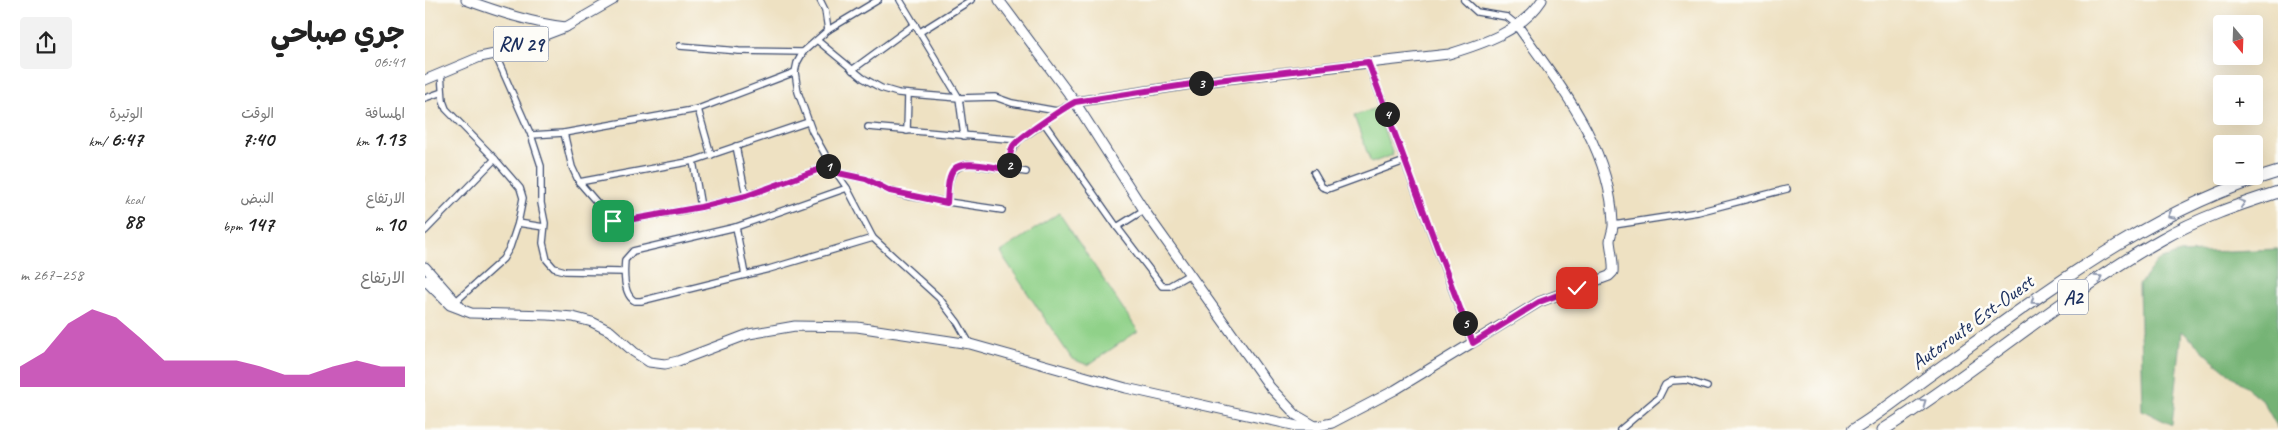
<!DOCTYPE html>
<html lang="ar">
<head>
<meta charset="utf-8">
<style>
  body { margin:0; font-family:Caveat,"Playpen Sans Arabic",sans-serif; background:#f2f2f2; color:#222; direction:rtl; height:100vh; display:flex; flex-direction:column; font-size:19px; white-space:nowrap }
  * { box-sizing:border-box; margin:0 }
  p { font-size:16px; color:#767676 }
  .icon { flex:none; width:28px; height:28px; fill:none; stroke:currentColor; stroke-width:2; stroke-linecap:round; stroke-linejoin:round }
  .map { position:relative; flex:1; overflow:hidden; direction:ltr }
  .side { display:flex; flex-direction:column; background:#fff; width:425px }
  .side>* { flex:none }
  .needle { width:32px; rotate:161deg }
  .buttons { position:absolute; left:1788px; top:15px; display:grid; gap:10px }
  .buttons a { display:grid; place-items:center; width:50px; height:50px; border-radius:5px; background:#fff; box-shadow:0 5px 20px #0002; font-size:25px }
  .pin { position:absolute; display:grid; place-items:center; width:42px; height:42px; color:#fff; margin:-21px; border-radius:10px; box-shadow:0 2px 8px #0006 }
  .km { position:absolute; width:25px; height:25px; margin:-12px; border-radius:50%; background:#222; color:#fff; font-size:14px; line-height:25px; text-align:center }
  .round { display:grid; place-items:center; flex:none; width:52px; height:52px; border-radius:5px; background:#f2f2f2 }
  .summary { display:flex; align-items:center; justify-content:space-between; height:85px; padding:0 20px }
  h1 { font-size:28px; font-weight:700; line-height:38px }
  .metrics { display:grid; grid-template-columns:repeat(3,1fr); gap:8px; height:85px; padding:5px 20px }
  .metrics div { display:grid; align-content:center }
  .metrics b { font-size:21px; font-weight:700 }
  .metrics small { font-size:14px; font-weight:400 }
  .metrics p { font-size:14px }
  .chart { height:140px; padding:10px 20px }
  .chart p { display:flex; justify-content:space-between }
  .chart svg { width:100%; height:90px; margin-top:5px; fill:#b5179e; opacity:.7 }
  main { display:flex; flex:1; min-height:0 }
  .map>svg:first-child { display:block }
</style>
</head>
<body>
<main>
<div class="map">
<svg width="1853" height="430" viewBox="0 0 1853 430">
  <rect width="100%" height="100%" fill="#fdfcf7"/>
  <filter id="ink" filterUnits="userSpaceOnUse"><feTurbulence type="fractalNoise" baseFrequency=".02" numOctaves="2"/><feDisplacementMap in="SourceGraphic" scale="10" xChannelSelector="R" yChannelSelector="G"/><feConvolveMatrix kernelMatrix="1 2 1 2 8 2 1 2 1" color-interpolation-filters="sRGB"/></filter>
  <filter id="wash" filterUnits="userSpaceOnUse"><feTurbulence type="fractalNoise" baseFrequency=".0096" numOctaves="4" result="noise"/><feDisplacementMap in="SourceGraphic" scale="20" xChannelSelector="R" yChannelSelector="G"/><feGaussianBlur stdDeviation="1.12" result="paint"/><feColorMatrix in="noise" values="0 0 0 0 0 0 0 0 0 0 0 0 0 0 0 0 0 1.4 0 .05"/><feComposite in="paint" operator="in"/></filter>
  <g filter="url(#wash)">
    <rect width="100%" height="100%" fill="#eee1c2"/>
    <g fill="#90d189" stroke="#568074">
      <polygon points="951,108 968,155 946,163 929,116"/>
      <polygon points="634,213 713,331 663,365 647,359 575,252"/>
    </g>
    <polygon fill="#74b375" stroke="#48716a" points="1853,249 1853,428 1837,400 1789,361 1757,331 1747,425 1717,410 1714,285 1732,261 1755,253"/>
  </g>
  <g filter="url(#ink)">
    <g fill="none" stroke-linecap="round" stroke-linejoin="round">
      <g stroke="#3b4a6d" stroke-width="8">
        <g id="street">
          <polyline points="395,0 400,10 403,30"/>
          <polyline points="453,0 403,30 378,52 372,63 370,72 373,92 387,131 406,165 422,188 448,238 514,298 533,323 545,344"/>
          <polyline points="475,0 534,98 539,136"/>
          <polyline points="1039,0 1052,12 1082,17 1092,25"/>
          <polyline points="495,32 546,0"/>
          <polyline points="393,41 438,78 456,88 473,93 534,98 570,97 587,103 632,111"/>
          <polyline points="255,46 314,51 378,52"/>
          <polyline points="70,54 106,135 139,133 273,109 370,72"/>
          <polyline points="943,63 1047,343"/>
          <polyline points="427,70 490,24"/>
          <polyline points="16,73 18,101 21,109 70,159 95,188 98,198 93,223 85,247 78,259 29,303"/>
          <polyline points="0,98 17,92"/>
          <polyline points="273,109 286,155"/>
          <polyline points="619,123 692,227 737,286 744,286 765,274"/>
          <polyline points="443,127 594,140 619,123 632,111 650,102"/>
          <polyline points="482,131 483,94"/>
          <polyline points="139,133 147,167 154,182 188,221 203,220 276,207 321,196 406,165"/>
          <polyline points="106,135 116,166 116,203 120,223 118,243 122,260 129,268 140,271 199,272"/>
          <polyline points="311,146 321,196"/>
          <polyline points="268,161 276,207"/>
          <polyline points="583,170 586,152 594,140"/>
          <polyline points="413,173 441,179 465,191 482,196 577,210"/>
          <polyline points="889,173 897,187 903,189 980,161"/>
          <polyline points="154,182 268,161 383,122"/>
          <path d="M 422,188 L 311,227 L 208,251 L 200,260 C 199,272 198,295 210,301 L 216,301 L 344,269 L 448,238"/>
          <path d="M 522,203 C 524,184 521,168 543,164 L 601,172"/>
          <polyline points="93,223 119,227"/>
          <polyline points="1189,225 1273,212 1362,189"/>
          <polyline points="311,227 320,275"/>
          <polyline points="692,227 719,210"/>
          <polyline points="0,231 70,159"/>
          <polyline points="1195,430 1234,397 1240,385 1247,381 1261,380 1282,387"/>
        </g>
      </g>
      <g stroke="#3b4a6d" stroke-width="11">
        <g id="secondary">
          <path d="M 41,0 C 74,12 107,23 141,27"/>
          <polyline points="574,0 650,102 719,210 845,387 871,415 890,426"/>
          <path d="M 650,102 L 793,80 L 1024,54 C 1057,44 1097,31 1117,0"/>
          <polyline points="0,267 38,310"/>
          <path d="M 0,280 L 25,305 L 46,313 L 123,315 L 148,317 L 167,322 L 185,331 L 209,352 L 224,362 L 240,364 L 253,361 L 324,334 L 370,326 L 432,327 L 545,344 L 701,388 L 872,426 L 892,426 L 907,423 L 970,390 L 1114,302 L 1184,276 L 1188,272 C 1189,262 1186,251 1185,241 C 1185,235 1189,229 1188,223 C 1185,145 1135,86 1092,25"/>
        </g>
      </g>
      <g stroke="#3b4a6d" stroke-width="11">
        <polyline id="primary" points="0,80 55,57 70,54 141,27 188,0"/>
      </g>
      <g stroke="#3b4a6d" stroke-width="13">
        <g id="highway">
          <path d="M 1428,430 C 1455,414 1480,393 1505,375 C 1614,297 1722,210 1853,172"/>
          <path d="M 1458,430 C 1554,370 1639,294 1737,239 C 1774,218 1813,205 1853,192"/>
        </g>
      </g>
      <use href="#street" stroke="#fff" stroke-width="5.5"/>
      <use href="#secondary" stroke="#fff" stroke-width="9"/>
      <use href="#primary" stroke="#fff" stroke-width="9"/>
      <use href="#highway" stroke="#fff" stroke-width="11"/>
    </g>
    <defs><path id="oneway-chevron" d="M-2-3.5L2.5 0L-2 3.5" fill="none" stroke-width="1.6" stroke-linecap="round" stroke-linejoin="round" transform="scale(1.25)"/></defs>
    <g stroke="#8d97ae">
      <use href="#oneway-chevron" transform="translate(1817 203) rotate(-18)"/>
      <use href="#oneway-chevron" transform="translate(1746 215) rotate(152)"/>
      <use href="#oneway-chevron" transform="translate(1674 278) rotate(-35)"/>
      <use href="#oneway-chevron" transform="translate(1609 301) rotate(144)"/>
      <use href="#oneway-chevron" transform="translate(1498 402) rotate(-35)"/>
    </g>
  </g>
  <g fill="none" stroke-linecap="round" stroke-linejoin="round" filter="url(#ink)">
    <g stroke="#fff" stroke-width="10">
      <path id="route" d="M 188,221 L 203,220 L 276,207 L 321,196 L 406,165 L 413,173 L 441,179 L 465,191 L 522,203 C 523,193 522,176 529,169 C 538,159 572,168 584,170 C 584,162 584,153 588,146 C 594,137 639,108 650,102 L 793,80 L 943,62 L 1048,343 L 1114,302 L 1152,288"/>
    </g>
    <use href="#route" stroke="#b5179e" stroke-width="6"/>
  </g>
  <g text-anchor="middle" stroke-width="5" stroke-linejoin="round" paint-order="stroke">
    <g fill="#fdfcf7" stroke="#5f6c8c" stroke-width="1">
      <rect x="68.5" y="26.5" width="55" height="35" rx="4"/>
      <rect x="1633" y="279.5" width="30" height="35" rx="4"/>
    </g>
    <g font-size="20" font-weight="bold" fill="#1b2f5e">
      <text x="96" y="51">RN 29</text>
      <text x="1648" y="304">A2</text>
    </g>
    <g font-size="21" fill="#1b2f5e" stroke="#fdfcf7">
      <text transform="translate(1547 322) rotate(-36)" y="7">Autoroute Est-Ouest</text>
    </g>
  </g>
</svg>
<div class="buttons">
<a><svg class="needle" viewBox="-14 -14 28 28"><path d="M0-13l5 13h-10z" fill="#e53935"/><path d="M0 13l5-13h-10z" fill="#767676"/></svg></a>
<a>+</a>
<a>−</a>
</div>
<div class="pin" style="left:188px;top:221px;background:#1e9e55"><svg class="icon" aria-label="arrive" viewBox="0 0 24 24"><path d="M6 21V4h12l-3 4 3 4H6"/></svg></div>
<div class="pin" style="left:1152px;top:288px;background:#d93025"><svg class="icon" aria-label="check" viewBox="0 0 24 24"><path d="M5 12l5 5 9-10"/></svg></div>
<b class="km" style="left:403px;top:166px">1</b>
<b class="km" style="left:584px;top:165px">2</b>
<b class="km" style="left:776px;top:83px">3</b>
<b class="km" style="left:962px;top:114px">4</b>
<b class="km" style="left:1040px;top:323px">5</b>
</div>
<section class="side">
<div class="summary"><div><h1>جري صباحي</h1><p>06:41</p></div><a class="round"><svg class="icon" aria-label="share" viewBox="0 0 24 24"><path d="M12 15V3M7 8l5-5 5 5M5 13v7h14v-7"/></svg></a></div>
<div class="metrics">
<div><p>المسافة</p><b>1.13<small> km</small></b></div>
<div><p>الوقت</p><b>7:40</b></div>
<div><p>الوتيرة</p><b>6:47<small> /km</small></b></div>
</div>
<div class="metrics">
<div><p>الارتفاع</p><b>10<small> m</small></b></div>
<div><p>النبض</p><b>147<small> bpm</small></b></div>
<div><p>kcal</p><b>88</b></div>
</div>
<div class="chart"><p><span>الارتفاع</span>258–267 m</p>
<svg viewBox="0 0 160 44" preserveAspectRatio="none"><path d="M0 44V34L10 27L20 13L30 6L40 10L50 20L60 31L70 31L80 31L90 31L100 34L110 38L120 38L130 34L140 31L150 34L160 34V44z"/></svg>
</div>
</section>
</main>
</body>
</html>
